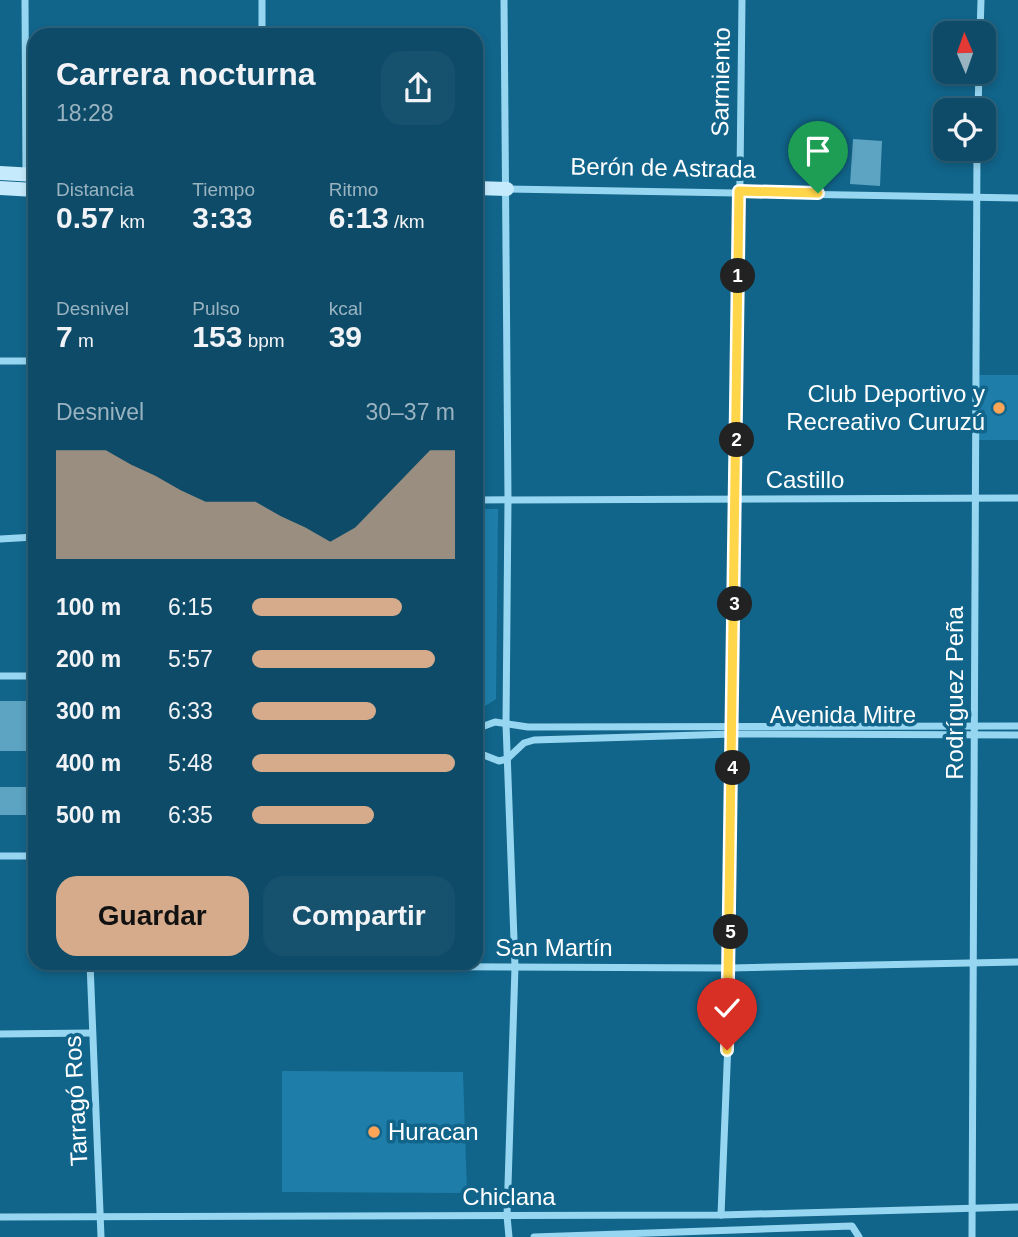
<!DOCTYPE html>
<html lang="es">
<head>
<meta charset="utf-8">
<style>
  body { margin:0; font-family:Arial,sans-serif; background:#16526e; color:#f1f3f6; height:100vh; display:flex; flex-direction:column; font-size:26px; white-space:nowrap }
  * { box-sizing:border-box; margin:0 }
  p { font-size:23px; color:#9ab3c0 }
  .icon { flex:none; width:38px; height:38px; fill:none; stroke:currentColor; stroke-width:2; stroke-linecap:round; stroke-linejoin:round }
  .map { position:relative; flex:1; overflow:hidden }
  .sheet { position:absolute; left:28px; top:28px; width:455px; height:942px; display:flex; flex-direction:column; background:#0d4b68; border-radius:21px; box-shadow:0 4px 10px #0003,0 0 0 2px #2d637c }
  .sheet>* { flex:none }
  .needle { width:46px; rotate:358deg }
  .tools { position:absolute; left:933px; top:21px; display:grid; gap:14px }
  .tools a { display:grid; place-items:center; width:63px; height:63px; border-radius:14px; background:#0d4b68; box-shadow:0 4px 10px #0003,0 0 0 2px #2d637c; font-size:35px }
  .pin { position:absolute; display:grid; place-items:center; width:60px; height:60px; color:#fff; margin:-72px -30px; border-radius:50% 50% 50% 0; rotate:-45deg; box-shadow:0 0 7px #0007 }
  .pin .icon { rotate:45deg }
  .km { position:absolute; width:35px; height:35px; margin:-18px; border-radius:50%; background:#222; color:#fff; font-size:19px; line-height:35px; text-align:center }
  .round { display:grid; place-items:center; flex:none; width:74px; height:74px; border-radius:21px; background:#16526e }
  .overview { display:flex; align-items:center; justify-content:space-between; height:119px; padding:0 28px }
  h1 { font-size:32px; font-weight:700; line-height:52px }
  .figures { display:grid; grid-template-columns:repeat(3,1fr); gap:10px; height:119px; padding:7px 28px }
  .figures div { display:grid; align-content:center }
  .figures b { font-size:30px; font-weight:700 }
  .figures small { font-size:19px; font-weight:400 }
  .figures p { font-size:19px }
  .chart { height:196px; padding:14px 28px }
  .chart p { display:flex; justify-content:space-between }
  .chart svg { width:100%; height:126px; margin-top:7px; fill:#d6ab8b; opacity:.7 }
  .primary-button { display:flex; gap:14px; margin-top:auto; padding:14px 28px }
  .primary-button a { flex:1; height:80px; border-radius:21px; background:#d6ab8b; color:#111; font-size:28px; font-weight:700; line-height:80px; text-align:center }
  .primary-button a+a { background:#16526e; color:#f1f3f6 }
  ul { padding:0 28px; list-style:none; font-size:23px }
  li { display:grid; grid-template-columns:112px 84px 1fr; align-items:center; height:52px }
  li i { height:18px; border-radius:9px; background:#d6ab8b }
  .map>svg:first-child { display:block }
</style>
</head>
<body>
<div class="map">
<svg width="1018" height="1237" viewBox="0 0 1018 1237">
  <rect width="100%" height="100%" fill="#11648a"/>
  <g fill="#1f7ea9">
    <rect x="979" y="375" width="39" height="65"/>
    <polygon points="476,509 498,509 496,699 476,712"/>
    <polygon points="282,1071 463,1072 467,1193 282,1192"/>
  </g>
  <g fill="#5da3c2">
    <polygon points="853,139 882,141 880,186 850,184"/>
    <polygon points="0,701 30,701 30,706 35,706 34,751 0,751"/>
    <rect x="0" y="787" width="35" height="28"/>
  </g>
  <g fill="none" stroke-linecap="round" stroke-linejoin="round">
    <g stroke="#97d6f1" stroke-width="7">
      <polyline points="25,0 26,174"/>
      <polyline points="262,0 262,35"/>
      <polyline points="504,0 508,500 506,724 515,967 507,1216 509,1237"/>
      <polyline points="980,33 981,0"/>
      <polyline points="978,110 979,72"/>
      <polyline points="507,189 1018,198"/>
      <polyline points="0,361 35,361"/>
      <polyline points="476,500 1018,498"/>
      <polyline points="0,539 35,537"/>
      <polyline points="0,676 35,676"/>
      <polyline points="476,729 495,722 528,727 1018,726"/>
      <polyline points="476,752 499,761 507,759"/>
      <polyline points="507,759 524,743 534,740 733,734 1018,735"/>
      <polyline points="0,856 35,856"/>
      <polyline points="90,963 101,1237"/>
      <polyline points="90,965 731,968 1018,962"/>
      <polyline points="0,1034 91,1033"/>
      <polyline points="721,1215 731,968 742,0"/>
      <polyline points="0,1217 721,1215 1018,1207"/>
      <polyline points="534,1237 852,1226 859,1237"/>
      <polyline points="972,1237 977,149"/>
    </g>
    <g stroke="#c5eafc" stroke-width="14">
      <polyline points="0,173 35,175"/>
      <polyline points="0,188 35,190"/>
      <polyline points="476,188 507,189"/>
    </g>
  </g>
  <g fill="none" stroke-linecap="round" stroke-linejoin="round">
    <g stroke="#fff" stroke-width="14">
      <polyline id="route" points="727,1050 739,191 818,193"/>
    </g>
    <use href="#route" stroke="#ffd54a" stroke-width="9"/>
  </g>
  <g fill="#ffa557" stroke="#11648a" stroke-width="2.5">
    <circle cx="999" cy="408" r="7"/>
    <circle cx="374" cy="1132" r="7"/>
  </g>
  <g text-anchor="middle" stroke-width="7" stroke-linejoin="round" paint-order="stroke">
    <g font-size="24" fill="#fff" stroke="#11648a">
      <text transform="translate(721 82) rotate(-89)" y="8">Sarmiento</text>
      <text transform="translate(663 168) rotate(1)" y="8">Berón de Astrada</text>
      <text x="805" y="488">Castillo</text>
      <text transform="translate(955 693) rotate(-90)" y="8">Rodríguez Peña</text>
      <text x="843" y="723">Avenida Mitre</text>
      <text x="554" y="956">San Martín</text>
      <text transform="translate(76 1101) rotate(-93)" y="8">Tarragó Ros</text>
      <text x="509" y="1205">Chiclana</text>
    </g>
    <g font-size="24" fill="#fff" stroke="#11648a" text-anchor="end">
      <text x="985" y="402">Club Deportivo y<tspan x="985" dy="28">Recreativo Curuzú</tspan></text>
      <text x="388" y="1140" text-anchor="start">Huracan</text>
    </g>
  </g>
</svg>
<div class="tools">
<a><svg class="needle" viewBox="-14 -14 28 28"><path d="M0-13l5 13h-10z" fill="#e53935"/><path d="M0 13l5-13h-10z" fill="#9ab3c0"/></svg></a>
<a><svg class="icon" aria-label="locate" viewBox="0 0 24 24"><circle cx="12" cy="12" r="6"/><path d="M12 2v4M12 18v4M2 12h4M18 12h4"/></svg></a>
</div>
<div class="pin" style="left:818px;top:193px;background:#1e9e55"><svg class="icon" aria-label="arrive" viewBox="0 0 24 24"><path d="M6 21V4h12l-3 4 3 4H6"/></svg></div>
<div class="pin" style="left:727px;top:1050px;background:#d93025"><svg class="icon" aria-label="check" viewBox="0 0 24 24"><path d="M5 12l5 5 9-10"/></svg></div>
<b class="km" style="left:738px;top:276px">1</b>
<b class="km" style="left:737px;top:440px">2</b>
<b class="km" style="left:735px;top:604px">3</b>
<b class="km" style="left:733px;top:768px">4</b>
<b class="km" style="left:731px;top:932px">5</b>
<section class="sheet">
<div class="overview"><div><h1>Carrera nocturna</h1><p>18:28</p></div><a class="round"><svg class="icon" aria-label="share" viewBox="0 0 24 24"><path d="M12 15V3M7 8l5-5 5 5M5 13v7h14v-7"/></svg></a></div>
<div class="figures">
<div><p>Distancia</p><b>0.57<small> km</small></b></div>
<div><p>Tiempo</p><b>3:33</b></div>
<div><p>Ritmo</p><b>6:13<small> /km</small></b></div>
</div>
<div class="figures">
<div><p>Desnivel</p><b>7<small> m</small></b></div>
<div><p>Pulso</p><b>153<small> bpm</small></b></div>
<div><p>kcal</p><b>39</b></div>
</div>
<div class="chart"><p><span>Desnivel</span>30–37 m</p>
<svg viewBox="0 0 160 44" preserveAspectRatio="none"><path d="M0 44V6L10 6L20 6L30 11L40 15L50 20L60 24L70 24L80 24L90 29L100 33L110 38L120 33L130 24L140 15L150 6L160 6V44z"/></svg>
</div>
<ul>
<li><b>100 m</b>6:15<i style="width:74%"></i></li>
<li><b>200 m</b>5:57<i style="width:90%"></i></li>
<li><b>300 m</b>6:33<i style="width:61%"></i></li>
<li><b>400 m</b>5:48<i style="width:100%"></i></li>
<li><b>500 m</b>6:35<i style="width:60%"></i></li>
</ul>
<div class="primary-button"><a>Guardar</a><a>Compartir</a></div>
</section>
</div>
</body>
</html>
